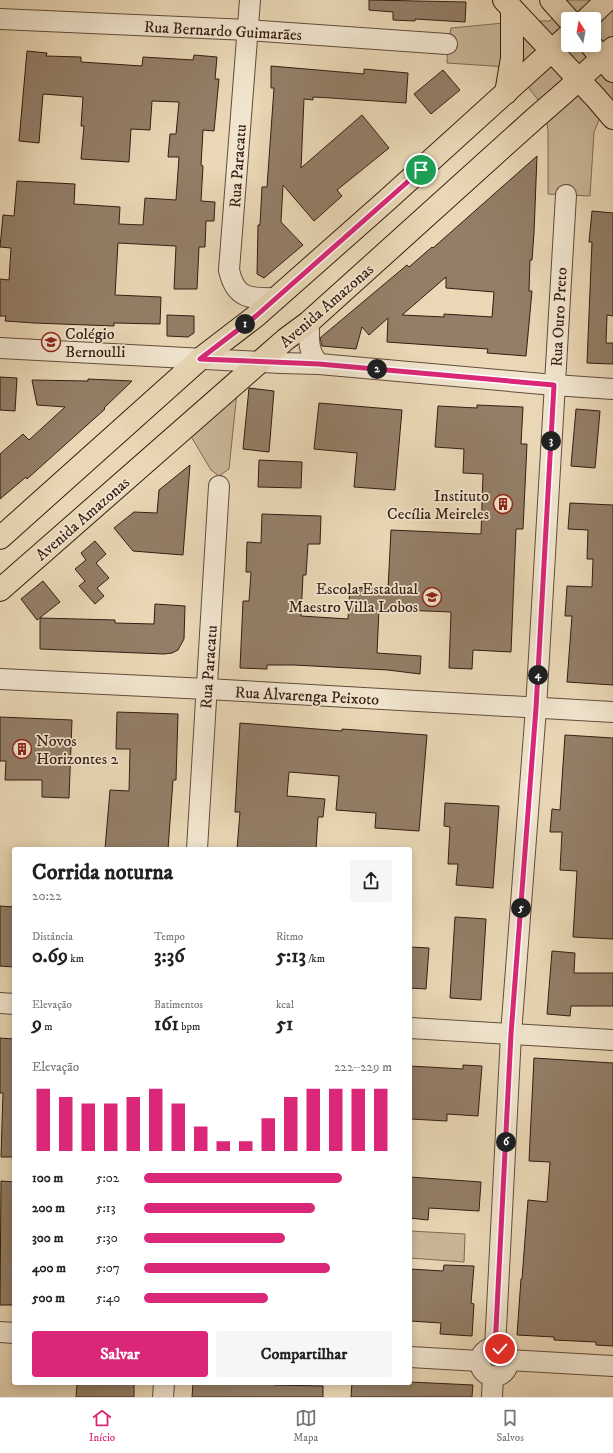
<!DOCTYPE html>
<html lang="pt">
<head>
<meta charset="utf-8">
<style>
  body { margin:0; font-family:"IM FELL DW Pica",serif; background:#f6f6f6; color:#222; height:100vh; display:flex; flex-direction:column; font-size:15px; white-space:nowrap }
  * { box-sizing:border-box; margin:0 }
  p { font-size:13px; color:#767676 }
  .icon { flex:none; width:22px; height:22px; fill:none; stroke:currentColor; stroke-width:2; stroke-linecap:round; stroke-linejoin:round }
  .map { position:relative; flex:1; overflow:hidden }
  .drawer { position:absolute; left:12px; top:847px; width:400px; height:538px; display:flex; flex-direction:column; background:#fff; border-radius:4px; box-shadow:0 2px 10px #0003 }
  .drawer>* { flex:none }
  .needle { width:26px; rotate:349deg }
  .fabs { position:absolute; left:561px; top:12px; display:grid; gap:8px }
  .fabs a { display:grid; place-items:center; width:40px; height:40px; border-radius:4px; background:#fff; box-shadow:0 2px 10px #0003; font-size:20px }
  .pin { position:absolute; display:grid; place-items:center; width:34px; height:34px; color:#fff; margin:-17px; border:2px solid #fff; border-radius:50%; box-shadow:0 1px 4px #0007 }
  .km { position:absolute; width:20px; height:20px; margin:-10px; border-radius:50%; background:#222; color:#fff; font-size:11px; line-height:20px; text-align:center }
  .round { display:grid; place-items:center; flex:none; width:42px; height:42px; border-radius:4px; background:#f6f6f6 }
  .head { display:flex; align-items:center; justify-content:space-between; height:68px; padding:0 20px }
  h1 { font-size:22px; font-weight:700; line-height:30px }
  .metrics { display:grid; grid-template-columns:repeat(3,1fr); gap:6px; height:68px; padding:4px 20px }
  .metrics div { display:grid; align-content:center }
  .metrics b { font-size:20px; font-weight:700 }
  .metrics small { font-size:11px; font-weight:400 }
  .metrics p { font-size:11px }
  .chart { height:112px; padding:8px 20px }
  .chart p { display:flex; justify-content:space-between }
  .chart svg { width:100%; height:72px; margin-top:4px; stroke:#db2777; stroke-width:6 }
  .cta { display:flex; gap:8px; margin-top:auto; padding:8px 20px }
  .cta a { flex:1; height:46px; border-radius:4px; background:#db2777; color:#fff; font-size:16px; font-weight:700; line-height:46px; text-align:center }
  .cta a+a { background:#f6f6f6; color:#222 }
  ul { padding:0 20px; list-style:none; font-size:13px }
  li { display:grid; grid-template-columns:64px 48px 1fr; align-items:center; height:30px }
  li i { height:10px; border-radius:5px; background:#db2777 }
  .tab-bar { display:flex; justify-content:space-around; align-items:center; height:56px; border-top:1px solid #e0e0e0; background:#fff; font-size:11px; color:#767676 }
  .tab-bar a { display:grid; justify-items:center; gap:2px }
  .tab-bar .current { color:#db2777 }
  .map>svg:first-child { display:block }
</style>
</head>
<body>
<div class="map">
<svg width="613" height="1397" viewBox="0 0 613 1397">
  <rect width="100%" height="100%" fill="#e9d7b5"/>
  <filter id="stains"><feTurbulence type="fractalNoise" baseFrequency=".005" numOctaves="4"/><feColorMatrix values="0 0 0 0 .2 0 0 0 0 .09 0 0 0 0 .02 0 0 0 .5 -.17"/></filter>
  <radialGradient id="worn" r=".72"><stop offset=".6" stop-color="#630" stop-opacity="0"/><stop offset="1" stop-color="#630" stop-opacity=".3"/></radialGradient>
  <g fill="#cab799" stroke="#806a56" fill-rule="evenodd">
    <path d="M 564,0 L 605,0 L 613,5 L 613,101 L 604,108 L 594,132 L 590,196 L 548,194 L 548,131 L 545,109 L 522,79 L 508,67 L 447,63 L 448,44 L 451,28 L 525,21 L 550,21 ZM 568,19 L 594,19 L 594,45 L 568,45 Z"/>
    <polygon points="237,392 229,469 219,476 211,470 189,433"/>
    <polygon points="410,1231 465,1234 464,1262 410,1258"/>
  </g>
  <g fill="#937e67" stroke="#351d12" fill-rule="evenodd">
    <polygon points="369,0 466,2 465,22 415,19 415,21 393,20 393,12 369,10"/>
    <polygon points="27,51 47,53 46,56 81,57 81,62 142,66 143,57 193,60 194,55 217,57 215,79 219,79 214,131 203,130 201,165 203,166 201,201 215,202 214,221 206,221 205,247 199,247 197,289 174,289 176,246 118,243 115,295 161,297 160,324 114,323 114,326 34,323 5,321 6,316 0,316 0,279 9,280 11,248 0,247 3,215 14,216 17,181 75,184 74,204 120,207 119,224 143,225 145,198 176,200 179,157 168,157 170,134 176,134 179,102 152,101 150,130 131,129 129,162 81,159 84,126 81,126 83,97 43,94 39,143 19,141"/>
    <polygon points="271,66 364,74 364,69 408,73 406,103 331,98 313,97 313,100 304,99 301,168 362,115 389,148 337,190 342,196 314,221 283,185 281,222 303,245 264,278 257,274 258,225 260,225 262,187 267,187 274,88 271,88"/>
    <polygon points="443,70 460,90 431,114 414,94"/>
    <path d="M 537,156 L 534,233 L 532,260 L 530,260 L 529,291 L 532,291 L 526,356 L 487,353 L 488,349 L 387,342 L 388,318 L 369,335 L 362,327 L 356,349 L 322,346 L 320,338 L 407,265 L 409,267 L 432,247 L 433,248 ZM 446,277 L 446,288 L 494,292 L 492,317 L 444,314 L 444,317 L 402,315 Z"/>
    <polygon points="592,211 613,213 613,316 607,315 606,343 613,343 613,364 587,363 592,242 589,242"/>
    <polygon points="167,315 194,316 194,333 188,337 167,336"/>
    <polygon points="0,377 17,378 15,411 0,410"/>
    <polygon points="88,379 132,381 104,408 105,409 47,461 27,479 26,477 0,499 0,454 23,434 29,440 65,407 37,405 32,380 88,381"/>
    <polygon points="249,388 274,391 269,452 243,449"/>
    <polygon points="319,403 402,410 395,490 354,487 357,453 314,449"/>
    <polygon points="477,405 523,407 521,444 527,444 523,529 516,529 511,652 473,650 472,669 449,668 451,612 379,609 377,653 421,656 420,674 388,670 294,665 267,665 267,669 240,668 243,601 249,601 251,572 246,572 247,542 261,543 262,514 321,516 320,544 308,544 306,575 303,575 301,616 348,619 350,587 388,589 391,530 481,534 483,474 463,473 464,449 435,447 438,406 477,408"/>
    <polygon points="576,409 600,411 595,468 571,466"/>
    <polygon points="259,460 302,462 301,488 258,487"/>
    <polygon points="190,465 183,555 133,551 114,528 134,512 157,513 159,490"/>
    <polygon points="570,503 613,505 613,685 567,682 572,616 565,616 567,586 592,587 593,559 587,559 588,530 568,529"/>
    <polygon points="95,541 106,554 96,563 109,578 97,588 104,596 95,604 79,586 85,581 75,569 86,560 81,553"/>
    <polygon points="43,581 60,602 37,620 21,599"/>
    <polygon points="155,604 185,606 184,639 178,650 172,653 164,654 40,649 40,618 115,620 115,623 154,624"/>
    <polygon points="117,712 178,714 176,780 173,780 168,849 105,849 110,790 129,791 130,749 116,749"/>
    <polygon points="0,717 72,720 69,798 42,797 42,780 5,780 6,761 0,761"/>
    <polygon points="240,723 342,731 342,729 427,735 419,831 375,828 376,813 336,810 339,776 289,772 287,796 325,799 323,817 318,817 316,849 237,849 240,812 235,812"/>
    <polygon points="565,735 613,738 613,939 573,937 577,871 560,870 562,832 550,832 552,809 560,810"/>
    <polygon points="445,803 499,806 493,888 456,885 458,864 448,864 450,827 444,826"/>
    <polygon points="0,906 14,907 14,967 0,966"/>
    <polygon points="455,917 486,919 481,1000 450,998"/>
    <polygon points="410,947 429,948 426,989 410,988"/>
    <polygon points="552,951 575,953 574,973 613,973 613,1006 571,1006 570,1016 547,1014"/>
    <polygon points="0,1038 14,1039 14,1157 1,1157 3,1093 0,1093"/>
    <polygon points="534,1058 613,1063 613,1346 596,1345 596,1342 554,1340 554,1337 517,1335 521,1279 522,1279 528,1200 547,1202 550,1162 529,1161"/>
    <polygon points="463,1065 482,1066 478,1116 447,1114 447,1121 410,1119 410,1066 463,1069"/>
    <polygon points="410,1177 481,1182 479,1211 429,1208 428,1220 410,1218"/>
    <polygon points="1,1181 14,1182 14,1305 0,1305"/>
    <polygon points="444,1265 474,1266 471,1303 474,1304 472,1336 440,1334 441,1323 410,1321 410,1269 443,1271"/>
    <polygon points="410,1382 473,1385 472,1397 351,1397 352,1383 410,1383"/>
    <polygon points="77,1383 134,1383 134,1397 76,1397"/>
    <polygon points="193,1383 274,1383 274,1385 323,1386 323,1397 192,1397"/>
  </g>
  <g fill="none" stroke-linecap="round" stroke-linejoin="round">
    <g stroke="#624c3b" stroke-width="22">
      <g id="minor">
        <path d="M 250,0 L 229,270 C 235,298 249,299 275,298"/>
        <polyline points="0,19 248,30 447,44"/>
        <path d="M 309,322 C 309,338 307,351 319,364"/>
        <polyline points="0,348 280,363 319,364 554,385 613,389"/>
        <polyline points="0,679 207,689 613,712"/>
        <polyline points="197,849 219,486"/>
        <polyline points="0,1003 14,1004"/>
        <polyline points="410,1028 613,1040"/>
        <polyline points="0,1332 14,1333"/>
        <polyline points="495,1348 511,1034 536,708 566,195"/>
        <circle cx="494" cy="1362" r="14"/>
        <polyline points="410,1357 480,1361"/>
        <polyline points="508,1360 613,1366"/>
        <polyline points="163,1397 164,1383"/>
        <polyline points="492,1397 493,1376"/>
      </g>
    </g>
    <g stroke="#351d12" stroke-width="24">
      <g id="major">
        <polyline points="504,0 596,98 613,118"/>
        <polyline points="551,0 568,19"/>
        <polyline points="587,19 607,0"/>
        <polyline points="591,45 613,71"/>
        <polyline points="506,93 512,58 512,9"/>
        <polyline points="0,538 200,359 256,316 386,201 568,36"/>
        <polyline points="0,590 286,339 309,322 534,119 565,92 613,48"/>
      </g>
    </g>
    <use href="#minor" stroke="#f1e5cf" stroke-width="20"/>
    <use href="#major" stroke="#e9d7b5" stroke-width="22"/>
  </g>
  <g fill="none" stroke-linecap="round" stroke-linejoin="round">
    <g stroke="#fff" stroke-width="8">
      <polyline id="route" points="421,170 256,316 200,359 319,364 554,385 536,708 511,1034 495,1348 500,1349"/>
    </g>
    <use href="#route" stroke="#db2777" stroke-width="5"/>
  </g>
  <defs>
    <g id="school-ring" transform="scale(1)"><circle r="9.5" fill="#f1e5cf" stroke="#8f2418" stroke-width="1.5"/><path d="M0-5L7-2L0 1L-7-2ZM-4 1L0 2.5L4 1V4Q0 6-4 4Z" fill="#8f2418"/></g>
    <g id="building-ring" transform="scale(1)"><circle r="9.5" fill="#f1e5cf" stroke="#8f2418" stroke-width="1.5"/><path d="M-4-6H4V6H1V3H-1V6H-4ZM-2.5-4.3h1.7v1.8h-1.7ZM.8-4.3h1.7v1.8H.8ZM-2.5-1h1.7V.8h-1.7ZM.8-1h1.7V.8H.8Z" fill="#8f2418"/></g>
  </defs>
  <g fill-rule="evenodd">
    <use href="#school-ring" x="51" y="342"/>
    <use href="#building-ring" x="503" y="504"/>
    <use href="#school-ring" x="432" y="597"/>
    <use href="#building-ring" x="22" y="749"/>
  </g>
  <g text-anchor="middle" stroke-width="3.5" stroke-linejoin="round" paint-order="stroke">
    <g font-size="16" fill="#351d12" stroke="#f1e5cf">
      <text transform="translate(223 30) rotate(3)" y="6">Rua Bernardo Guimarães</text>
      <text transform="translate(237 166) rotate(-86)" y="6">Rua Paracatu</text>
      <text transform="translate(326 305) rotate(-41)" y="6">Avenida Amazonas</text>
      <text transform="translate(558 317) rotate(-87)" y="6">Rua Ouro Preto</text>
      <text transform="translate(82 518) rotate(-41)" y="6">Avenida Amazonas</text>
      <text transform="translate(208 667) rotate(-86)" y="6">Rua Paracatu</text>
      <text transform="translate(307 695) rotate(3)" y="6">Rua Alvarenga Peixoto</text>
    </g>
    <g font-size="16" fill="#351d12" stroke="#f1e5cf" text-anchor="start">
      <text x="65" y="339">Colégio<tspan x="65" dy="18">Bernoulli</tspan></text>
      <text x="489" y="501" text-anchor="end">Instituto<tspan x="489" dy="18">Cecília Meireles</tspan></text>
      <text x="418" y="594" text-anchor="end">Escola Estadual<tspan x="418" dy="18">Maestro Villa Lobos</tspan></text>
      <text x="36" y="746">Novos<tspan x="36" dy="18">Horizontes 2</tspan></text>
    </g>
  </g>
  <rect width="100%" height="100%" filter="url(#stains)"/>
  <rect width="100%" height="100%" fill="url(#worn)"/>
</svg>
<div class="fabs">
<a><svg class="needle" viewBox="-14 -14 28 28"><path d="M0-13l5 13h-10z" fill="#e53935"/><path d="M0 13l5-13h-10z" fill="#767676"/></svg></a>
</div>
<div class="pin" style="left:421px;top:170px;background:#1e9e55"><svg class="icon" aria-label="arrive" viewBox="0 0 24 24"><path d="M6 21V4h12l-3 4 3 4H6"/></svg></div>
<div class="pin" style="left:500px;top:1349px;background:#d93025"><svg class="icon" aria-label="check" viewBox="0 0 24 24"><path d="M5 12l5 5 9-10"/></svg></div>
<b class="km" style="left:245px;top:324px">1</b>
<b class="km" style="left:377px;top:369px">2</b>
<b class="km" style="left:551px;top:441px">3</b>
<b class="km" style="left:538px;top:675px">4</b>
<b class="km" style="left:521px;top:908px">5</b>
<b class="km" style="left:506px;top:1142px">6</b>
<section class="drawer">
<div class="head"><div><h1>Corrida noturna</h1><p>20:22</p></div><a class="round"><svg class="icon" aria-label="share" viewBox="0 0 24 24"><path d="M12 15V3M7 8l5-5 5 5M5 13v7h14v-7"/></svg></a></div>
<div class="metrics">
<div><p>Distância</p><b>0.69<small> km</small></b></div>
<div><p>Tempo</p><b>3:36</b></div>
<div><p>Ritmo</p><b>5:13<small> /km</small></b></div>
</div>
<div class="metrics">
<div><p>Elevação</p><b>9<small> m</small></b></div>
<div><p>Batimentos</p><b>161<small> bpm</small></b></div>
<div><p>kcal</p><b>51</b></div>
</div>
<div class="chart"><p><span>Elevação</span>222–229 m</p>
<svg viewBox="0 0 160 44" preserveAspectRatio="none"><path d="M5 44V6M15 44V11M25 44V15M35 44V15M45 44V11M55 44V6M65 44V15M75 44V29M85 44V38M95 44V38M105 44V24M115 44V11M125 44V6M135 44V6M145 44V6M155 44V6"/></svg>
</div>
<ul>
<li><b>100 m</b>5:02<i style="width:80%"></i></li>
<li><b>200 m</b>5:13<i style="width:69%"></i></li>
<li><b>300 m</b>5:30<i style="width:57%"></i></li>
<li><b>400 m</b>5:07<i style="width:75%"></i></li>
<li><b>500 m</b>5:40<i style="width:50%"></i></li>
</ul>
<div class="cta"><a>Salvar</a><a>Compartilhar</a></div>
</section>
</div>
<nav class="tab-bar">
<a class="current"><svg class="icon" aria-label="home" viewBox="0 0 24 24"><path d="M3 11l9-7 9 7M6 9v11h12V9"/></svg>Início</a>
<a><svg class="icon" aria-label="map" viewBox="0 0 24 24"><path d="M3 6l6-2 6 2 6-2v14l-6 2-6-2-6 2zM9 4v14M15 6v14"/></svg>Mapa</a>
<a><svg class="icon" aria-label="saved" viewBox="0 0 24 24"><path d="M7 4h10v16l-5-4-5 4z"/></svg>Salvos</a>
</nav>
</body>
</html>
